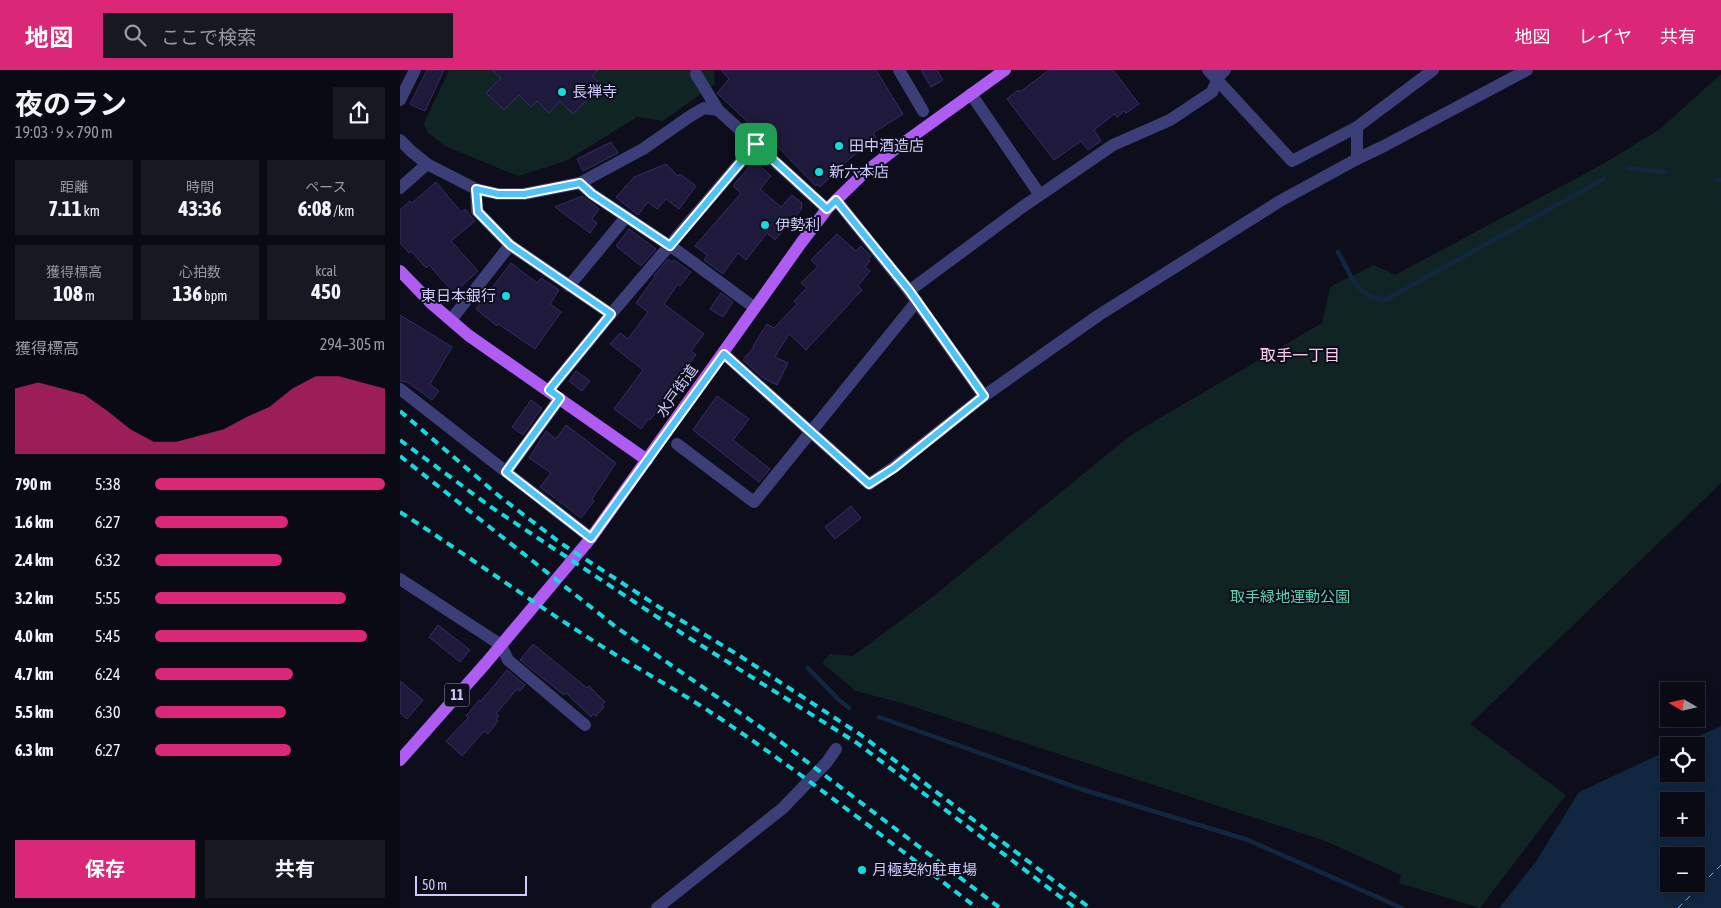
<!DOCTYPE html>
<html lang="ja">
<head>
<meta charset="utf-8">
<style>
  body { margin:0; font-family:"Asap Condensed","Noto Sans JP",sans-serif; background:#181822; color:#f1f3f6; height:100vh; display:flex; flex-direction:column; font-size:19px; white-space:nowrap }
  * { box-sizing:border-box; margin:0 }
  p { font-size:16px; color:#999aa0 }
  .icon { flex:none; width:28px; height:28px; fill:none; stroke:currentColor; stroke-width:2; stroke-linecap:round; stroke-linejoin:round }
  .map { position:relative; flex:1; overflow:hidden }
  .drawer { display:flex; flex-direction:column; background:#0a0a15; width:400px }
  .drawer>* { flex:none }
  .needle { width:32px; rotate:279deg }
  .buttons { position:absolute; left:1260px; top:612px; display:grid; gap:10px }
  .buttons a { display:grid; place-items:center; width:45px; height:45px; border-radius:0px; background:#0a0a15; box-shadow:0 2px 12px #0003,0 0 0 1px #2a2b34; font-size:25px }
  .scale { position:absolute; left:15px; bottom:12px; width:112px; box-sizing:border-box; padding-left:5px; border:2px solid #cdccfb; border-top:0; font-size:14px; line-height:18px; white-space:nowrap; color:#cdccfb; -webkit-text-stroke:4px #0e0d1c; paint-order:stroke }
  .pin { position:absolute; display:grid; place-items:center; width:42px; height:42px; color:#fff; margin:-21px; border-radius:10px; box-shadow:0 2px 8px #0006 }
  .round { display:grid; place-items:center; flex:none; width:52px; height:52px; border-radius:0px; background:#181822 }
  .head { display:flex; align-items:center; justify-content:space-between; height:85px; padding:0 15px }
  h1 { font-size:28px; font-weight:700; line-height:38px }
  .metrics { display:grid; grid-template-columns:repeat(3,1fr); gap:8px; height:85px; padding:5px 15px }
  .metrics div { display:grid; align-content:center; border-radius:0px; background:#181822; text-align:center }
  .metrics b { font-size:21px; font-weight:700 }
  .metrics small { font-size:14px; font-weight:400 }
  .metrics p { font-size:14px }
  .chart { height:140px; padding:10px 15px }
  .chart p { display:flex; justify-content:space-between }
  .chart svg { width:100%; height:90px; margin-top:5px; fill:#db2777; opacity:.7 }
  .primary-button { display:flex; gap:10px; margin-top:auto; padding:10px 15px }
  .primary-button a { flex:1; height:58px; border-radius:0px; background:#db2777; color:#fff; font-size:20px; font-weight:700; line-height:58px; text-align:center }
  .primary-button a+a { background:#181822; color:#f1f3f6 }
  ul { padding:0 15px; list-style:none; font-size:16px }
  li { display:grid; grid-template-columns:80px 60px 1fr; align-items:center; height:38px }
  li i { height:12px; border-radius:6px; background:#db2777 }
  header { display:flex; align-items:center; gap:30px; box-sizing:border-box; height:70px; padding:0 25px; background:#db2777; color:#fff }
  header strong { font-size:24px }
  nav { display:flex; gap:28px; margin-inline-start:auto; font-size:18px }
  .search { width:350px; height:45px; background:#181822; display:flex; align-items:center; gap:12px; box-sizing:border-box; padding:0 18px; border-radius:0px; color:#999aa0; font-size:19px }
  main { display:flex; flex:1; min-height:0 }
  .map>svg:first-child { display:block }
</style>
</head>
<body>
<header>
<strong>地図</strong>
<div class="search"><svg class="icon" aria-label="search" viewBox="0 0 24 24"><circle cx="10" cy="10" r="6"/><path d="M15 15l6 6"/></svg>ここで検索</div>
<nav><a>地図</a><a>レイヤ</a><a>共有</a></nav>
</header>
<main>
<section class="drawer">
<div class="head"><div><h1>夜のラン</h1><p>19:03 · 9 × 790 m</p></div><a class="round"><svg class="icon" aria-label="share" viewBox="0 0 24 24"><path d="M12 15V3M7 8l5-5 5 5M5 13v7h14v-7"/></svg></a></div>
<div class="metrics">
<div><p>距離</p><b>7.11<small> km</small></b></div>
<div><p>時間</p><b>43:36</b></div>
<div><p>ペース</p><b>6:08<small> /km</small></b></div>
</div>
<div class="metrics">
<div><p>獲得標高</p><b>108<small> m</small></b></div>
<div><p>心拍数</p><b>136<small> bpm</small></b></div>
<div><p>kcal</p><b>450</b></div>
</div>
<div class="chart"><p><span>獲得標高</span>294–305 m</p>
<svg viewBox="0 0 160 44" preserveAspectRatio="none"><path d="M0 44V12L10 9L20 12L30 15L40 23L50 32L60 38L70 38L80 35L90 32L100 26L110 21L120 12L130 6L140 6L150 9L160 12V44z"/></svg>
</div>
<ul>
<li><b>790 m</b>5:38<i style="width:100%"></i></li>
<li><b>1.6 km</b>6:27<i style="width:58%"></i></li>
<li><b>2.4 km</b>6:32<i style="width:55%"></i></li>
<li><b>3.2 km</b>5:55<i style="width:83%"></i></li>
<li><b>4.0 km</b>5:45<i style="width:92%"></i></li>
<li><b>4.7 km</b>6:24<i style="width:60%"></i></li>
<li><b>5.5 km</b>6:30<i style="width:57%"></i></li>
<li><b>6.3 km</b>6:27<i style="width:59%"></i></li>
</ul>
<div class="primary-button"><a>保存</a><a>共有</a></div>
</section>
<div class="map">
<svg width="1321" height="838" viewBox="0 0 1321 838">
  <rect width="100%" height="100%" fill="#0e0d1c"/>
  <g fill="#102523">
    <polygon points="49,0 314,0 315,14 263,51 237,47 166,91 118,106 45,76 27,62 24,53"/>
    <polygon points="1321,4 1321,413 1070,654 1166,725 1080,838 999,813 1001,805 923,770 502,633 456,621 422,593 430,584 453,586 535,525 731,365 922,253 930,217 974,195 995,205 1203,94 1260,59"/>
  </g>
  <path fill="#112740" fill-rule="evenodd" d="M 1321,656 L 1321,838 L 1099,838 L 1135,793 L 1179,722 L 1269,680 L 1269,704 L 1296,704 L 1296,676 L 1277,676 ZM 1269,731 L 1296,731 L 1296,759 L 1269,759 ZM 1269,786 L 1296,786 L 1296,814 L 1269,814 Z"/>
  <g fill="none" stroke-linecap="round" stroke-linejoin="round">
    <g stroke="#112740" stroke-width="4.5">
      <polyline points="1228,98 1265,102"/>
      <polyline points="1317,110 1321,110"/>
      <polyline points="938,182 955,214 970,227 985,230 1204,109"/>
      <polyline points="408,598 438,629 449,638"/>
      <polyline points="479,647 681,719 848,770 1002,838"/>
    </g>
    <polyline stroke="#63bbf2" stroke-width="1" stroke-dasharray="6 5" stroke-linecap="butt" points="1278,838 1321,795"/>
  </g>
  <g fill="#1f1a3b" stroke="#352e65">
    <polygon points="27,0 44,0 25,41 10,34"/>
    <polygon points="92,0 198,0 192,6 202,15 173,44 160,31 149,43 137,31 131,37 119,25 104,40 86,23 101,8"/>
    <polygon points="321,0 476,0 503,44 473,63 476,67 440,97 420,117 417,114 416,116 375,74 373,76 318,24 317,23 329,9"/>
    <polygon points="521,0 537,0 543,10 531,17"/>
    <polygon points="649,0 713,0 739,34 726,43 724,41 717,47 714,44 694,60 701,71 688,80 681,71 654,90 607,29 616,22 619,20 620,22"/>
    <polygon points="211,72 218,83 183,101 177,89"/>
    <polygon points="354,91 371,106 360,119 381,137 392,125 402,133 401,140 375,170 367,163 346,190 338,183 323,204 304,190 307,185 295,176 341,123 333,116"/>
    <polygon points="266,94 278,106 280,104 296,116 279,139 266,129 257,139 248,132 238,145 216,127 234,107"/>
    <polygon points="36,112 61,142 65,139 75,151 51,171 78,201 54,223 29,195 26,198 11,181 9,183 0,173 0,140 10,131 12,133"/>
    <polygon points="182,126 199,139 192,149 197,153 190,163 155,137"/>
    <polygon points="229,159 256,179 241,196 216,176"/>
    <polygon points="437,164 456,181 461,176 471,186 468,190 470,191 465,197 470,201 458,216 462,220 406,280 389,264 375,287 388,293 377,315 363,308 343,290 354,277 353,276 367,254 374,258 397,234 394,231 407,218 401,213 418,196 411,190"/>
    <polygon points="268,189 272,192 274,190 291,202 280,216 278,214 264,234 304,264 291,281 296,285 277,308 279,309 268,324 269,325 250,350 248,349 241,359 214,339 243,300 210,274 220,263 228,269 248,242 236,233 255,207 254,206"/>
    <polygon points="111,193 137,213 141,208 159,220 150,234 161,242 135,279 98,254 97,256 76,239"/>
    <polygon points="321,223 333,232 323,247 310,239"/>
    <polygon points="0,245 52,277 30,314 39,321 32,330 6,311 5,312 0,311"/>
    <polygon points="176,301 190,311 182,321 169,311"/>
    <polygon points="317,326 349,349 333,370 370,399 359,412 293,360"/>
    <polygon points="131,330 142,338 123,365 112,357"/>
    <polygon points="166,355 216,393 192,429 194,431 181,448 140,417 151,403 129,388 146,361 156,369"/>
    <polygon points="451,436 461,448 435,469 425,457"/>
    <polygon points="38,555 70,580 60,592 29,567"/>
    <polygon points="133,574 187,618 189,616 205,632 202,635 204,637 196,646 193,644 191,647 166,623 164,625 120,590"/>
    <polygon points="107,600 125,615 120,621 117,619 96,644 99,646 96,649 98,651 88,664 84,661 62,686 46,671 68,648 66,646 79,630 81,631"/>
    <polygon points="0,611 23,630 7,649 0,643"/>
  </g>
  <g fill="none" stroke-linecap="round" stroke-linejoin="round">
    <g stroke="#3c3e77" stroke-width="12">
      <polyline points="499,0 523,41"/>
      <polyline points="808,0 892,91 957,57 1033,0"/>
      <polyline points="296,4 318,40 427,139"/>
      <polyline points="571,24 640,125"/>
      <polyline points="0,30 15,0"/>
      <polyline points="0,70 11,81 27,94 76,119 98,124 124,124 180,113 243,79 289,47 304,38 318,40"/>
      <polyline points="957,89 957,57"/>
      <polyline points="180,113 192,124 279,182 355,238"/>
      <polyline points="0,118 27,94"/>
      <polyline points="76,119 77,141 110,175 211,244"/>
      <polyline points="436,130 509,221 584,326"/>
      <polyline points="169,216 226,147"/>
      <polyline points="509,221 621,138 713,75 770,50 812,22 819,6 825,0"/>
      <polyline points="51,250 110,175"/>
      <polyline points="324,284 469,414 494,397 584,326 699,245 880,131 957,89 984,76 1127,0"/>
      <polyline points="0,319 191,468"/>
      <polyline points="149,320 211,244 356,74"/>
      <polyline points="277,374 354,432 517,231"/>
      <polyline points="106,402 160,328"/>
      <polyline points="0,509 101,575 108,590 185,655"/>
      <polyline points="257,838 383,738 427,692 436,679"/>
    </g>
    <g stroke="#ae5cf1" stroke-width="12">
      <polyline points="0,201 32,234 68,265 247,390"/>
      <polyline points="0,690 86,593 191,468 401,173 427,139 463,104 495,79 605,0"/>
    </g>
    <g stroke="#13dbdf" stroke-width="4" stroke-dasharray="8 6" stroke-linecap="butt">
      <polyline points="0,341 99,426 162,474 259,537 340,586 461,665 690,838"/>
      <polyline points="0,370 91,437 283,564 457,673 675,838"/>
      <polyline points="0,386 216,557 369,663 600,838"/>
      <path d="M 0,442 C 70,487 137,536 208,580 C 247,604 287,626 324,651 C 411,710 494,775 577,838"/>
    </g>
  </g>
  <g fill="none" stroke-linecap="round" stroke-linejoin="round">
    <g stroke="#fff" stroke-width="10">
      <polygon id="route" points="356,74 427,139 436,130 509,220 584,326 494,398 469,414 324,284 191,468 106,402 160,328 149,320 211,244 110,175 78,142 76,119 98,124 124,124 180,113 192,124 270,176"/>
    </g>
    <use href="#route" stroke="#4fc3f7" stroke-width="6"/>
  </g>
  <g fill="#13dbdf" stroke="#0e0d1c" stroke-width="2">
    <circle cx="162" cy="22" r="5"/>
    <circle cx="439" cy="76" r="5"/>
    <circle cx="419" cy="102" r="5"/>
    <circle cx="365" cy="155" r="5"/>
    <circle cx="106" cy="226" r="5"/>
    <circle cx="462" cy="800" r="5"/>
  </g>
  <g text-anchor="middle" stroke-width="4" stroke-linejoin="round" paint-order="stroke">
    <rect fill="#0e0d1c" stroke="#9493b8" stroke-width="1" x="44.5" y="613.5" width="25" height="23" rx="4"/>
    <g font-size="14" font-weight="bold" fill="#cdccfb">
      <text x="57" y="630">11</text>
    </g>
    <g font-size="15" fill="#cdccfb" stroke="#0e0d1c" text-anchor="start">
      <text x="172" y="27">長禅寺</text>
      <text x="449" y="81">田中酒造店</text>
      <text x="429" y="107">新六本店</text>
      <text x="375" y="160">伊勢利</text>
      <text x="96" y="231" text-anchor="end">東日本銀行</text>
      <text x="472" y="805">月極契約駐車場</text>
    </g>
    <g font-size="15" fill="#cdccfb" stroke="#0e0d1c">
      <text transform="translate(277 321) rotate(-55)" y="5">水戸街道</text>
    </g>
    <g font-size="15" fill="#5fd3ad" stroke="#0e0d1c">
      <text x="890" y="532">取手緑地運動公園</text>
    </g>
    <g font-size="16" fill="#fbceee" stroke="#0e0d1c">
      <text x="900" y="291">取手一丁目</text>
    </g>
  </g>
</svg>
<div class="buttons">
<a><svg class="needle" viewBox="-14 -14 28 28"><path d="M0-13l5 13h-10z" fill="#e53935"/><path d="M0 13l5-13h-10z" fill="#999aa0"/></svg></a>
<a><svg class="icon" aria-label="locate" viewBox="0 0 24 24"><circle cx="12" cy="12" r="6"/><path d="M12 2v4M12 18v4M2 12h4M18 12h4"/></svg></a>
<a>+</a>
<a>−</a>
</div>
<div class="scale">50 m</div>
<div class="pin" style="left:356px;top:74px;background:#1e9e55"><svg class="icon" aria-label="arrive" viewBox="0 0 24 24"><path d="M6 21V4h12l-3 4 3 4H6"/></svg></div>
</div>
</main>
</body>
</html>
